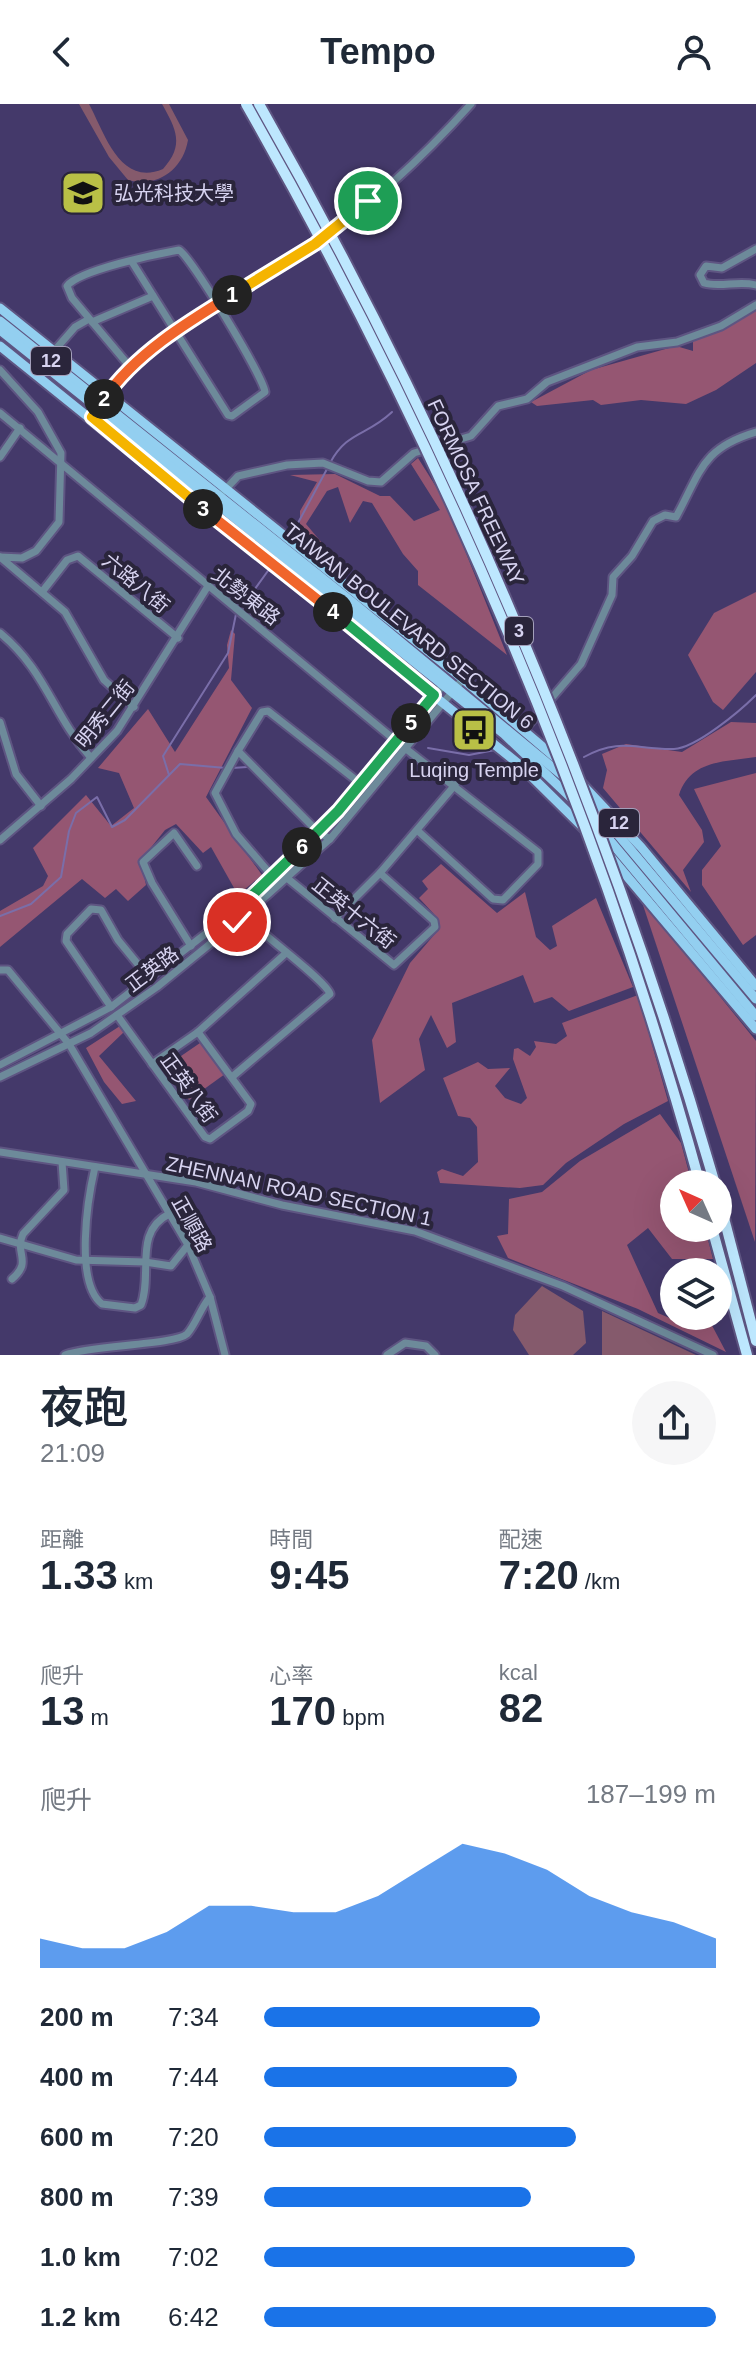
<!DOCTYPE html>
<html lang="zh-TW">
<head>
<meta charset="utf-8">
<style>
  body { margin:0; font-family:Arial,"Noto Sans TC",sans-serif; background:#f6f6f7; color:#1f2937; height:100vh; display:flex; flex-direction:column; font-size:30px; white-space:nowrap }
  * { box-sizing:border-box; margin:0 }
  p { font-size:26px; color:#747a83 }
  .icon { flex:none; width:44px; height:44px; fill:none; stroke:currentColor; stroke-width:2; stroke-linecap:round; stroke-linejoin:round }
  .map { position:relative; height:1251px; overflow:hidden }
  .side { display:flex; flex-direction:column; background:#fff; flex:1 }
  .side>* { flex:none }
  .needle { width:52px; rotate:315deg }
  .buttons { position:absolute; left:660px; top:1066px; display:grid; gap:16px }
  .buttons a { display:grid; place-items:center; width:72px; height:72px; border-radius:50%; background:#fff; box-shadow:0 8px 32px #0002; font-size:40px }
  .pin { position:absolute; display:grid; place-items:center; width:68px; height:68px; color:#fff; margin:-34px; border:4px solid #fff; border-radius:50%; box-shadow:0 2px 8px #0007 }
  .km { position:absolute; width:40px; height:40px; margin:-20px; border-radius:50%; background:#222; color:#fff; font-size:22px; line-height:40px; text-align:center }
  .round { display:grid; place-items:center; flex:none; width:84px; height:84px; border-radius:42px; background:#f6f6f7 }
  .headline { display:flex; align-items:center; justify-content:space-between; height:136px; padding:0 40px }
  h1 { font-size:44px; font-weight:600; line-height:60px }
  .stats { display:grid; grid-template-columns:repeat(3,1fr); gap:12px; height:136px; padding:8px 40px }
  .stats div { display:grid; align-content:center }
  .stats b { font-size:40px; font-weight:600 }
  .stats small { font-size:22px; font-weight:400 }
  .stats p { font-size:22px }
  .chart { height:224px; padding:16px 40px }
  .chart p { display:flex; justify-content:space-between }
  .chart svg { width:100%; height:144px; margin-top:8px; fill:#1a73e8; opacity:.7 }
  ul { padding:0 40px; list-style:none; font-size:26px }
  li { display:grid; grid-template-columns:128px 96px 1fr; align-items:center; height:60px }
  li i { height:20px; border-radius:10px; background:#1a73e8 }
  header { display:flex; justify-content:space-between; align-items:center; height:104px; padding:0 40px; background:#fff; font-size:36px; font-weight:600 }
  .map>svg:first-child { display:block }
</style>
</head>
<body>
<header><svg class="icon" aria-label="back" viewBox="0 0 24 24"><path d="M15 5l-7 7 7 7"/></svg>Tempo<svg class="icon" aria-label="person" viewBox="0 0 24 24"><circle cx="12" cy="8" r="4"/><path d="M4 21q1-7 8-7t8 7"/></svg></header>
<div class="map">
<svg width="756" height="1251" viewBox="0 0 756 1251">
  <rect width="100%" height="100%" fill="#44396a"/>
  <g fill="#855a6c">
    <path d="M 79,0 L 89,0 C 105,30 120,83 163,65 C 185,41 176,25 162,0 L 169,0 L 188,36 C 183,66 157,84 128,76 L 109,53 Z"/>
    <polygon points="542,1182 583,1207 586,1239 573,1251 529,1251 513,1226 515,1211"/>
    <polygon points="602,1207 696,1251 602,1251"/>
  </g>
  <g fill="#955672">
    <polygon points="756,205 756,259 716,286 686,300 641,296 601,301 593,296 537,302 531,298 591,266 676,242 693,247 693,235"/>
    <polygon points="418,354 445,397 507,551 418,481 418,467 403,450 372,399 363,397 350,419 338,383 327,387 306,420 333,452 332,459 300,432 300,407 317,378 290,371 335,370 380,392 390,392 414,417 440,406 411,360"/>
    <polygon points="756,488 756,568 723,606 713,598 688,551 714,509"/>
    <polygon points="231,526 235,530 231,576 252,604 206,693 262,771 238,791 211,743 203,749 176,720 165,726 141,756 146,781 128,797 116,785 105,794 82,775 0,843 0,807 43,782 48,772 33,744 86,691 111,722 134,704 119,669 98,664 148,605 175,648 229,564 227,541"/>
    <path d="M 731,618 L 756,619 L 756,653 C 724,658 690,656 679,691 L 702,726 L 704,738 L 683,766 L 691,788 L 603,684 L 607,666 L 602,650 L 626,640 L 682,648 Z"/>
    <polygon points="756,669 756,831 743,841 702,781 702,766 721,742 694,685"/>
    <polygon points="441,760 497,809 525,788 536,833 550,846 557,842 552,822 596,794 633,883 569,907 552,893 534,899 523,871 452,899 456,938 447,944 431,911 419,935 425,966 380,999 372,936 410,859 440,824 433,809 419,794 428,785 422,777"/>
    <polygon points="641,795 756,937 755,1138"/>
    <polygon points="638,891 668,997 624,1020 566,1059 543,1081 520,1084 440,1079 437,1068 442,1065 463,1072 478,1058 477,1023 470,1014 458,1012 443,974 478,958 488,965 510,964 495,982 505,994 521,1000 527,994 513,955 514,945 518,944 530,952 536,943 534,937 556,940 567,932 562,919"/>
    <polygon points="120,922 124,928 99,952 136,997 122,1000 104,978 86,944"/>
    <polygon points="200,939 225,970 189,996 165,963"/>
    <polygon points="660,1010 681,1039 692,1080 674,1080 674,1124 705,1124 713,1155 672,1155 648,1124 627,1141 658,1209 674,1216 679,1212 707,1212 726,1248 638,1205 508,1154 497,1132 508,1130 509,1095 542,1088 580,1057"/>
  </g>
  <g fill="none" stroke-linecap="round" stroke-linejoin="round">
    <g stroke="#7a6ea9" stroke-width="2">
      <path d="M 330,359 C 347,327 367,332 392,308"/>
      <polyline points="291,432 327,365"/>
      <polyline points="242,503 270,464"/>
      <polyline points="428,644 469,651 495,646"/>
      <path d="M 584,653 C 620,633 637,646 674,645 C 696,644 740,607 756,591"/>
      <polyline points="232,664 247,663"/>
      <polyline points="169,671 163,652 228,549 236,510"/>
      <polyline points="0,812 31,800 61,773 69,727 76,709 97,693 112,723 125,716 180,660 226,664"/>
    </g>
    <g stroke="#5e5582" stroke-width="11">
      <g id="minor">
        <path d="M 756,145 L 722,164 L 706,162 L 700,171 L 704,179 C 721,184 738,176 756,181"/>
        <polyline points="92,218 153,192"/>
        <polyline points="54,247 75,223 89,215"/>
        <path d="M 131,264 L 72,194 L 67,182 C 79,166 157,150 179,146 C 191,153 263,272 265,288 L 232,312 L 228,311 L 132,158"/>
        <polyline points="0,266 38,308 61,349 59,418 36,447 22,454 0,453"/>
        <path d="M 106,291 C 164,223 245,188 317,138 C 374,99 425,51 471,0"/>
        <polyline points="0,309 396,637 538,748 538,760 503,796 493,795 418,727"/>
        <polyline points="0,353 20,324"/>
        <polyline points="224,387 238,372 287,361 323,359 368,377 381,378 414,349 471,332 498,302 527,295 547,278 637,243 677,238 721,222 756,201"/>
        <polyline points="0,453 65,508 104,576 134,603"/>
        <polyline points="42,488 67,456 78,452 178,534"/>
        <path d="M 0,529 C 47,568 52,610 91,654"/>
        <polyline points="0,618 16,670 41,702"/>
        <path d="M 524,626 L 581,560 L 612,491 L 613,473 L 632,452 L 653,417 L 665,411 L 676,413 C 701,367 702,344 756,328"/>
        <polyline points="238,647 215,689 236,730 273,773 287,774 394,861 435,823 434,817 380,769"/>
        <polyline points="330,735 318,728 238,647 262,608 268,607 361,680"/>
        <polyline points="0,736 71,675 117,627 208,482"/>
        <polyline points="335,814 380,769 455,681"/>
        <polyline points="191,842 152,779 143,758 174,729 197,762"/>
        <polyline points="0,866 8,866 69,940 188,1141 210,1193 225,1251"/>
        <polyline points="111,903 66,837 67,830 91,805 101,806 118,836 150,875"/>
        <polyline points="117,911 205,1033 210,1035 248,1007 251,1000 198,928"/>
        <polyline points="152,960 198,928 285,850"/>
        <polyline points="0,961 111,903 253,793 338,707 445,579"/>
        <polyline points="0,973 91,929 157,883 237,818 330,735 463,575"/>
        <path d="M 232,973 L 330,890 C 327,877 256,826 241,809"/>
        <polyline points="0,1048 196,1078 282,1101 415,1127 563,1182 713,1251"/>
        <path d="M 95,1063 C 88,1093 74,1178 102,1200 L 135,1204 L 141,1201 C 153,1170 133,1128 169,1110"/>
        <polyline points="0,1134 76,1156 145,1158 171,1162 188,1141"/>
        <path d="M 12,1175 C 33,1157 14,1150 23,1130 L 64,1086 L 62,1058"/>
        <path d="M 65,1251 C 90,1241 175,1241 187,1230 C 196,1220 201,1203 210,1193"/>
        <polyline points="387,1251 405,1239 426,1242 435,1251"/>
      </g>
    </g>
    <g stroke="#5e5582" stroke-width="13">
      <g id="major">
        <polyline points="0,204 463,575 564,661 641,743 756,882"/>
        <polyline points="0,217 356,501 563,672 594,702 756,895"/>
        <polyline points="0,226 443,581 504,630 587,709 756,912"/>
        <polyline points="0,242 520,661 598,738 756,925"/>
      </g>
    </g>
    <g stroke="#5e5582" stroke-width="14">
      <g id="highway">
        <polyline points="718,1091 756,1237"/>
        <polyline points="712,1124 747,1251"/>
      </g>
    </g>
    <use href="#minor" stroke="#6d8a9a" stroke-width="7"/>
    <use href="#major" stroke="#93cff0" stroke-width="9"/>
    <use href="#highway" stroke="#bde7fe" stroke-width="10"/>
    <g stroke="#5e5582" stroke-width="14" stroke-linecap="butt">
      <g id="highway-bridge">
        <path d="M 246,0 C 439,338 597,704 700,1080"/>
        <path d="M 259,0 C 453,341 606,703 715,1080"/>
      </g>
    </g>
    <use href="#highway-bridge" stroke="#bde7fe" stroke-width="10"/>
  </g>
  <g fill="none" stroke-linecap="round" stroke-linejoin="round">
    <g stroke="#fff" stroke-width="16">
      <polyline id="split-1" points="232,191 315,140 368,97"/>
    </g>
    <g stroke="#fff" stroke-width="16">
      <path id="split-2" d="M 104,295 C 135,250 186,219 232,191"/>
    </g>
    <g stroke="#fff" stroke-width="16">
      <polyline id="split-3" points="104,295 92,313 203,405"/>
    </g>
    <g stroke="#fff" stroke-width="16">
      <polyline id="split-4" points="203,405 333,508"/>
    </g>
    <g stroke="#fff" stroke-width="16">
      <polyline id="split-5" points="333,508 434,591 411,619"/>
    </g>
    <g stroke="#fff" stroke-width="16">
      <polyline id="split-6" points="302,743 338,707 411,619"/>
    </g>
    <g stroke="#fff" stroke-width="16">
      <polyline id="split-7" points="237,818 243,813 238,805 302,743"/>
    </g>
    <use href="#split-1" stroke="#f5b400" stroke-width="10"/>
    <use href="#split-2" stroke="#f0652b" stroke-width="10"/>
    <use href="#split-3" stroke="#f5b400" stroke-width="10"/>
    <use href="#split-4" stroke="#f0652b" stroke-width="10"/>
    <use href="#split-5" stroke="#22a559" stroke-width="10"/>
    <use href="#split-6" stroke="#22a559" stroke-width="10"/>
    <use href="#split-7" stroke="#22a559" stroke-width="10"/>
  </g>
  <defs>
    <g id="university-square" transform="scale(2.3)"><rect x="-9" y="-9" width="18" height="18" rx="4" fill="#b9c046" stroke="#2a253b"/><path d="M0-5L7-2L0 1L-7-2ZM-4 1L0 2.5L4 1V4Q0 6-4 4Z" fill="#111"/></g>
    <g id="bus-square" transform="scale(2.3)"><rect x="-9" y="-9" width="18" height="18" rx="4" fill="#b9c046" stroke="#2a253b"/><path d="M-5-6H5V4H4V6H2V4H-2V6H-4V4H-5ZM-3.5-4V0h7V-4ZM-3.5 1.2v1.5H-2V1.2ZM2 1.2v1.5H3.5V1.2Z" fill="#111"/></g>
  </defs>
  <g fill-rule="evenodd">
    <use href="#university-square" x="83" y="89"/>
    <use href="#bus-square" x="474" y="626"/>
  </g>
  <g text-anchor="middle" stroke-width="8" stroke-linejoin="round" paint-order="stroke">
    <g fill="#2a253b" stroke="#a39fba" stroke-width="2">
      <rect x="31" y="243" width="40" height="28" rx="6"/>
      <rect x="505" y="513" width="28" height="28" rx="6"/>
      <rect x="599" y="705" width="40" height="28" rx="6"/>
    </g>
    <g font-size="18" font-weight="bold" fill="#d7d3f0">
      <text x="51" y="263">12</text>
      <text x="519" y="533">3</text>
      <text x="619" y="725">12</text>
    </g>
    <g font-size="20" fill="#d7d3f0" stroke="#2a253b" text-anchor="start">
      <text x="114" y="96">弘光科技大學</text>
      <text x="474" y="673" text-anchor="middle">Luqing Temple</text>
    </g>
    <g font-size="20" fill="#d7d3f0" stroke="#2a253b">
      <text transform="translate(476 388) rotate(65)" y="7">FORMOSA FREEWAY</text>
      <text transform="translate(136 479) rotate(40)" y="7">六路八街</text>
      <text transform="translate(246 492) rotate(38)" y="7">北勢東路</text>
      <text transform="translate(409 522) rotate(39)" y="7">TAIWAN BOULEVARD SECTION 6</text>
      <text transform="translate(105 610) rotate(-51)" y="7">明秀二街</text>
      <text transform="translate(354 809) rotate(39)" y="7">正英十六街</text>
      <text transform="translate(152 865) rotate(-37)" y="7">正英路</text>
      <text transform="translate(189 984) rotate(54)" y="7">正英八街</text>
      <text transform="translate(299 1087) rotate(12)" y="7">ZHENNAN ROAD SECTION 1</text>
      <text transform="translate(192 1120) rotate(61)" y="7">正順路</text>
    </g>
  </g>
</svg>
<div class="buttons">
<a><svg class="needle" viewBox="-14 -14 28 28"><path d="M0-13l5 13h-10z" fill="#e53935"/><path d="M0 13l5-13h-10z" fill="#747a83"/></svg></a>
<a><svg class="icon" aria-label="layers" viewBox="0 0 24 24"><path d="M12 4l9 5-9 5-9-5zM3 14l9 5 9-5"/></svg></a>
</div>
<div class="pin" style="left:368px;top:97px;background:#1e9e55"><svg class="icon" aria-label="arrive" viewBox="0 0 24 24"><path d="M6 21V4h12l-3 4 3 4H6"/></svg></div>
<div class="pin" style="left:237px;top:818px;background:#d93025"><svg class="icon" aria-label="check" viewBox="0 0 24 24"><path d="M5 12l5 5 9-10"/></svg></div>
<b class="km" style="left:232px;top:191px">1</b>
<b class="km" style="left:104px;top:295px">2</b>
<b class="km" style="left:203px;top:405px">3</b>
<b class="km" style="left:333px;top:508px">4</b>
<b class="km" style="left:411px;top:619px">5</b>
<b class="km" style="left:302px;top:743px">6</b>
</div>
<section class="side">
<div class="headline"><div><h1>夜跑</h1><p>21:09</p></div><a class="round"><svg class="icon" aria-label="share" viewBox="0 0 24 24"><path d="M12 15V3M7 8l5-5 5 5M5 13v7h14v-7"/></svg></a></div>
<div class="stats">
<div><p>距離</p><b>1.33<small> km</small></b></div>
<div><p>時間</p><b>9:45</b></div>
<div><p>配速</p><b>7:20<small> /km</small></b></div>
</div>
<div class="stats">
<div><p>爬升</p><b>13<small> m</small></b></div>
<div><p>心率</p><b>170<small> bpm</small></b></div>
<div><p>kcal</p><b>82</b></div>
</div>
<div class="chart"><p><span>爬升</span>187–199 m</p>
<svg viewBox="0 0 160 44" preserveAspectRatio="none"><path d="M0 44V35L10 38L20 38L30 33L40 25L50 25L60 27L70 27L80 22L90 14L100 6L110 9L120 14L130 22L140 27L150 30L160 35V44z"/></svg>
</div>
<ul>
<li><b>200 m</b>7:34<i style="width:61%"></i></li>
<li><b>400 m</b>7:44<i style="width:56%"></i></li>
<li><b>600 m</b>7:20<i style="width:69%"></i></li>
<li><b>800 m</b>7:39<i style="width:59%"></i></li>
<li><b>1.0 km</b>7:02<i style="width:82%"></i></li>
<li><b>1.2 km</b>6:42<i style="width:100%"></i></li>
</ul>
</section>
</body>
</html>
